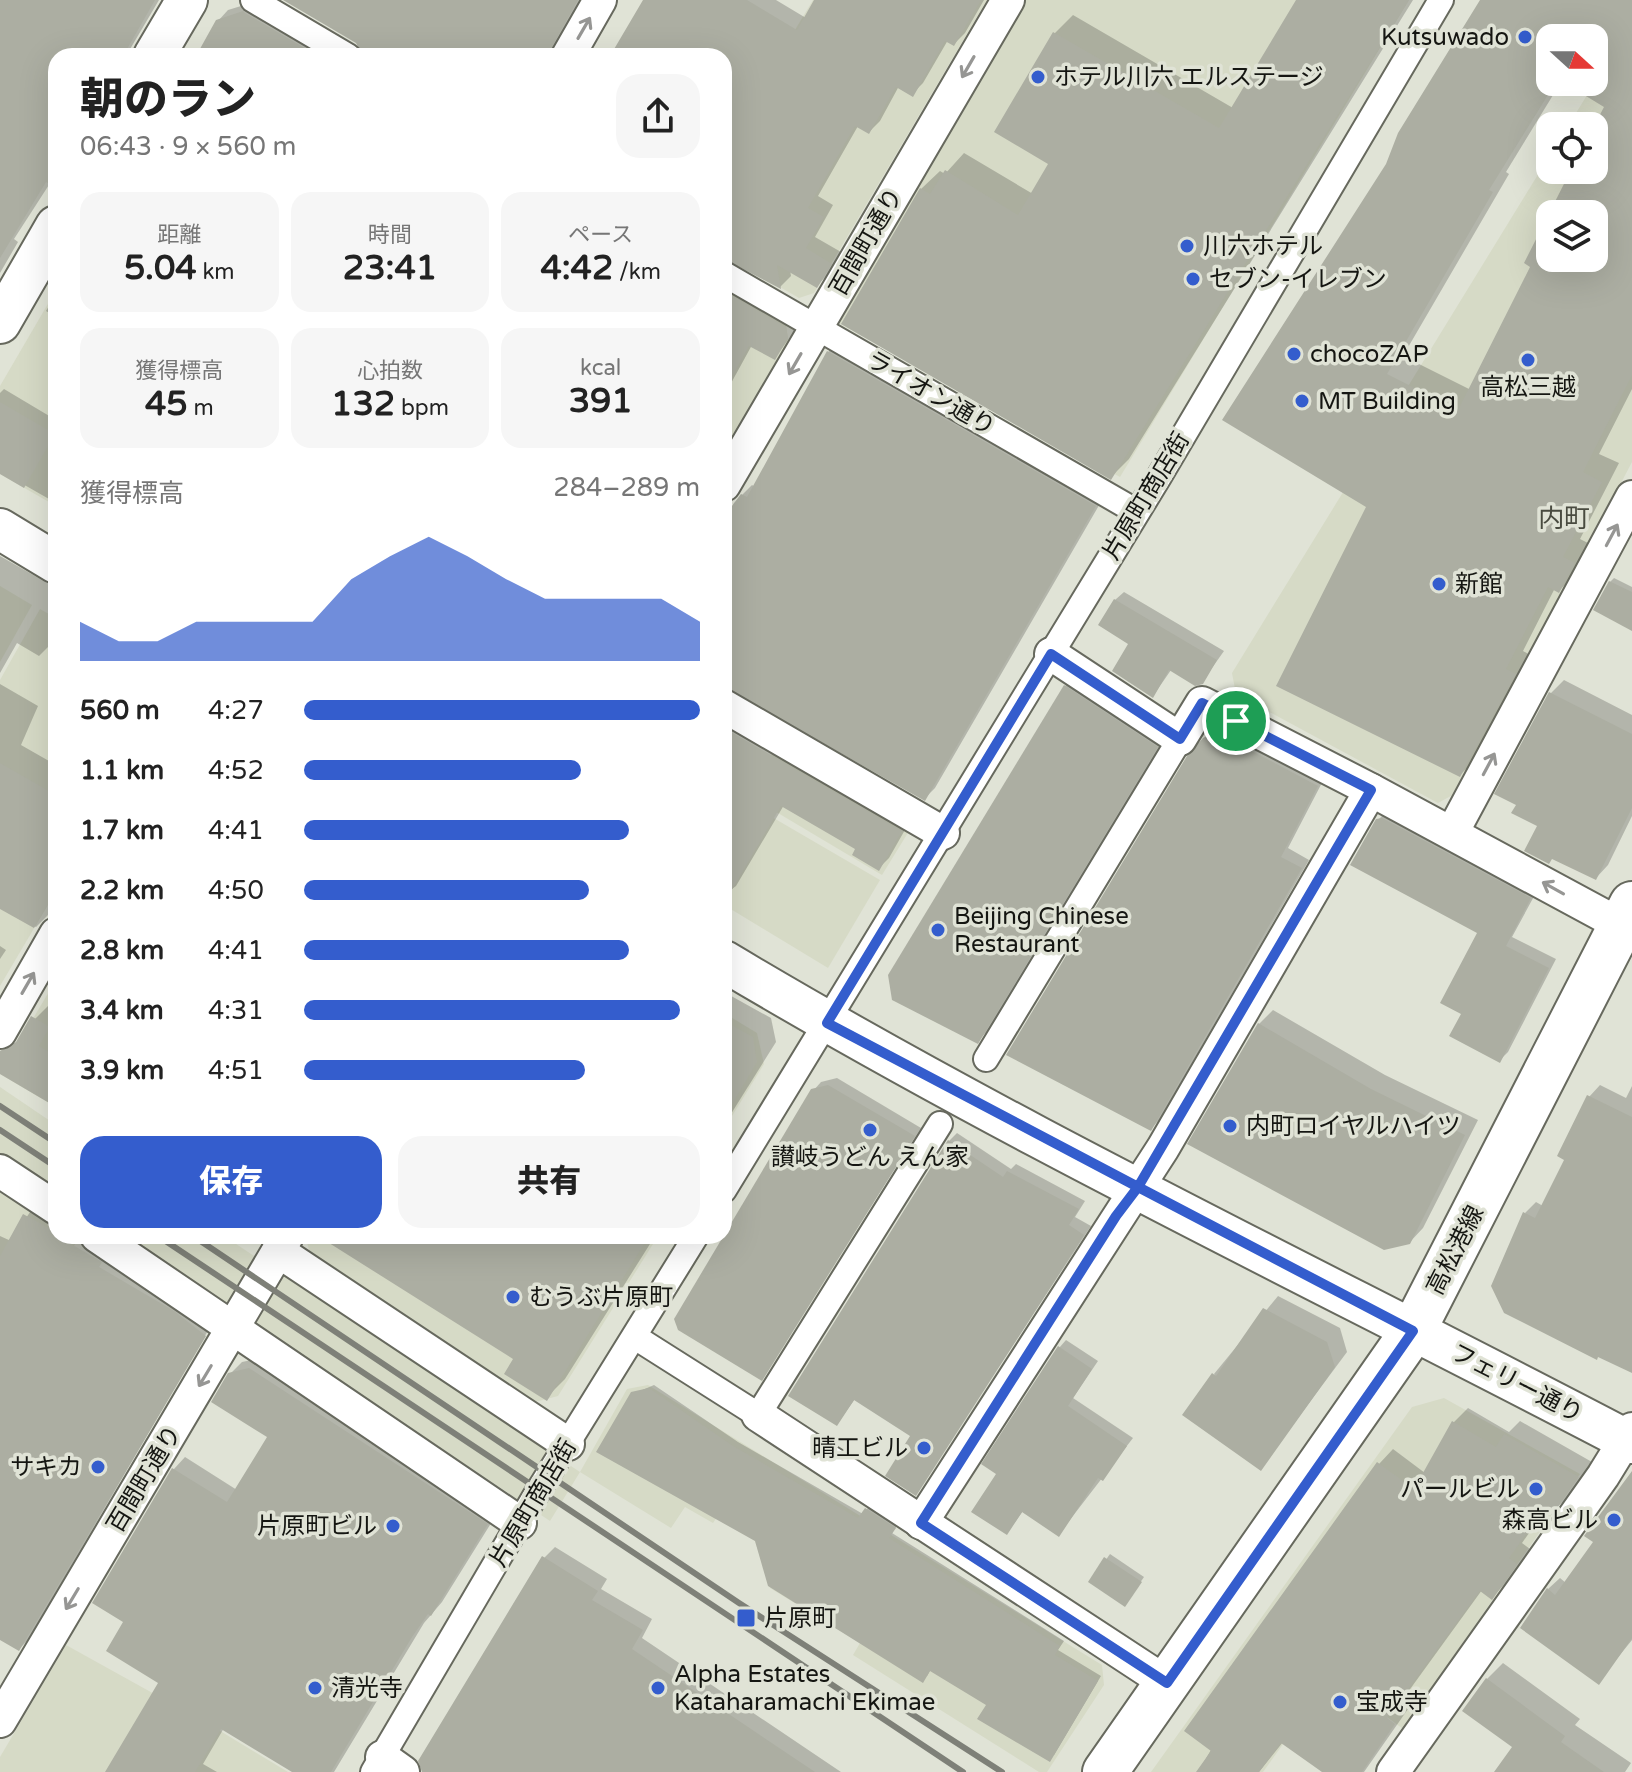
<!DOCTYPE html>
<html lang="ja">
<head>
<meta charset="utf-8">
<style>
  body { margin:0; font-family:"Varela Round","Noto Sans JP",sans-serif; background:#f6f6f6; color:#222; height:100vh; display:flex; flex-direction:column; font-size:30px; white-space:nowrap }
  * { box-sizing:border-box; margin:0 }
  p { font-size:26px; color:#767676 }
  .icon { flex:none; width:44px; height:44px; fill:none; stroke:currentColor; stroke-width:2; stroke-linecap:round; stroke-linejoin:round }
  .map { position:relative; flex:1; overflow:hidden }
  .side { position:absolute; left:48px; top:48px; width:684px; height:1196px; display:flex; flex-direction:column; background:#fff; border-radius:24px; box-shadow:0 8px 32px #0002 }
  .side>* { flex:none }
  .needle { width:52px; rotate:111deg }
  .buttons { position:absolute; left:1536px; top:24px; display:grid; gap:16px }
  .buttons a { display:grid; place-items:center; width:72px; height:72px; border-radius:16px; background:#fff; box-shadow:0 8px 32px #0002; font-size:40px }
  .pin { position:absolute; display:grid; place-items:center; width:68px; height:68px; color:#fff; margin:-34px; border:4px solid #fff; border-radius:50%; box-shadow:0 2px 8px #0007 }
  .round { display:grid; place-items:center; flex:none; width:84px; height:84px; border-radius:24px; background:#f6f6f6 }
  .head { display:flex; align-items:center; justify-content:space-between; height:136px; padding:0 32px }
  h1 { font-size:44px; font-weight:800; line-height:60px }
  .figures { display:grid; grid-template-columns:repeat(3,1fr); gap:12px; height:136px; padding:8px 32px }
  .figures div { display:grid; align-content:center; border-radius:20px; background:#f6f6f6; text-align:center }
  .figures b { font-size:34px; font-weight:800 }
  .figures small { font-size:22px; font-weight:400 }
  .figures p { font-size:22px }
  .chart { height:224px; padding:16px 32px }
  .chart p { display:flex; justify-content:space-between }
  .chart svg { width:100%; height:144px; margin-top:8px; fill:#345dcd; opacity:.7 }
  .action { display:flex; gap:16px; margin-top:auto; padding:16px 32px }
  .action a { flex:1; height:92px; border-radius:24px; background:#345dcd; color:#fff; font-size:32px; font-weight:800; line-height:92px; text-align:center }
  .action a+a { background:#f6f6f6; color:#222 }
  ul { padding:0 32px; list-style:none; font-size:26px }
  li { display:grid; grid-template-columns:128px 96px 1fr; align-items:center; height:60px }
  li i { height:20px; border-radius:10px; background:#345dcd }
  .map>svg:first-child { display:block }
</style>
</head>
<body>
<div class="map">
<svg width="1632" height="1772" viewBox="0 0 1632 1772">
  <rect width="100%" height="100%" fill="#e0e3d6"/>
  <g fill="#d6dac6" fill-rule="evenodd">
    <polygon points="813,0 987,0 814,293 799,298 724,255 724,148"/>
    <polygon points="1023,0 1409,0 1120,477 833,320"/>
    <path d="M 1632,22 L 1632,462 L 1460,791 L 1438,803 L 1236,694 L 1232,673 L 1550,155 L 1550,170 L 1594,170 L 1594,126 L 1568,126 ZM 1550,214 L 1594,214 L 1594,258 L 1550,258 Z"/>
    <polygon points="724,289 786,324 788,341 724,455"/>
    <polygon points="56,290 56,506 0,474 0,386"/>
    <polygon points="0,586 32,605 0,662"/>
    <polygon points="40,609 56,618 56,891 0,986 0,680"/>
    <polygon points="778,743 914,823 882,875 758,801 754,786"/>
    <polygon points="724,789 880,880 828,968 724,905"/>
    <polygon points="56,980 56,1107 0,1074"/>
    <polygon points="724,1013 757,1033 764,1064 724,1129"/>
    <polygon points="0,1087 56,1125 56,1191 0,1154"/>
    <polygon points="0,1189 56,1225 56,1236 78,1239 0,1375"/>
    <polygon points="124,1236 224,1236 580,1472 627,1389 648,1385 1102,1665 1104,1685 1047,1772 1039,1772 853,1655 860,1643 770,1588 755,1541 717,1517 713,1523 685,1507 671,1528 580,1472 550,1521"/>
    <polygon points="305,1236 658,1236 558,1396 535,1402 310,1253"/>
    <polygon points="1444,1398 1580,1474 1403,1729 1332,1676 1263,1772 1151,1772 1412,1407"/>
    <polygon points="66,1645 212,1726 288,1772 0,1772 0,1757"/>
  </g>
  <g fill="#0003" fill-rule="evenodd">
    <polygon points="0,0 159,0 126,56 56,56 56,174 14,239 18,242 0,273"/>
    <polygon points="286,0 581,0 549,56 365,56 358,42"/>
    <polygon points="644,0 776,0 806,18 816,0 984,0 965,33 954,44 948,40 923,83 912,94 899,86 880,121 869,132 858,126 818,196 833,205 815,237 841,252 828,274 817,286 790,270 791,276 780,287 724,257 724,56 611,56"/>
    <polygon points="1298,0 1413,0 1129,459 1111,477 921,189 940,171 945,174 964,153 1033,194 1051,163 1055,33 1073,15 1233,108"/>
    <path d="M 1482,0 L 1632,0 L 1632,389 L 1599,454 L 1619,463 L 1580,539 L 1592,545 L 1577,572 L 1559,591 L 1555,588 L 1523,651 L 1532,656 L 1478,757 L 1460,775 L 1369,506 L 1387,164 ZM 1550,38 L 1594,38 L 1594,82 L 1567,82 L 1606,106 L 1594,130 L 1594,170 L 1574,170 L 1551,214 L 1594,214 L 1594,258 L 1550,258 L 1550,216 L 1532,266 L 1471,390 L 1403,356 L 1509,174 L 1506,172 L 1561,82 L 1550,82 Z"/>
    <polygon points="254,2 344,56 198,56 218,21 228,10"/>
    <polygon points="724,271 798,326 775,358 752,345 724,396"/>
    <polygon points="56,294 56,317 46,311"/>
    <polygon points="838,342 1105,495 935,788 925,798 724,685 724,521 734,503 752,485 755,487 828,352"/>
    <polygon points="4,389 56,420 56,503 0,471 0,393"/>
    <polygon points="0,556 56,588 56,639 39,656 17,643 0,673"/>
    <polygon points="1614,578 1632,587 1632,628 1610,582"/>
    <polygon points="1124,592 1224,651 1202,682 1171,670 1153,696 1115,600"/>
    <polygon points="1077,675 1167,735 989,1030 977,1041 1065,686"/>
    <polygon points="1564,680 1632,715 1632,816 1608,865 1596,878 1518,804 1497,794 1551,693"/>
    <polygon points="0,684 38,706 21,745 56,765 56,916 48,915 36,927 0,907"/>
    <polygon points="724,712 910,821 889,858 879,868 858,849 784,805 736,886 724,895"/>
    <polygon points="1226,724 1325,777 1288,848 1309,860 1159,1120 1151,1129 1204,740"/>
    <polygon points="1387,811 1538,889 1512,937 1556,959 1508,1052 1500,1060 1479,932 1378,820"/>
    <polygon points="0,946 6,950 0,959"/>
    <polygon points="724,992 771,1018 776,1042 724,1125"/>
    <polygon points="54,1000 56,1001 56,1105 3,1073 35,1019"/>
    <polygon points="1273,1010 1385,1075 1478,1120 1423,1228 1409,1243 1259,1024"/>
    <polygon points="837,1078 921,1128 761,1378 813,1091 821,1082"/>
    <polygon points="1600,1085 1626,1098 1632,1086 1632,1371 1525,1213 1536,1202 1543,1206 1566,1159 1589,1097"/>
    <polygon points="957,1133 1011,1169 1016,1164 1085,1201 1075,1217 1091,1226 916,1493 912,1435 855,1399 837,1424 949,1141"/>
    <polygon points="34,1206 56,1218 56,1236 81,1236 213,1322 28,1640 19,1649 0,1638 0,1236 11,1241"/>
    <polygon points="322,1236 655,1236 565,1379 546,1398 516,1358"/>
    <polygon points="1278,1296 1340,1328 1347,1352 1260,1469 1214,1374"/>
    <polygon points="1066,1340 1098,1361 1073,1398 1133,1438 1059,1534 1023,1511 1007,1533 998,1473 1059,1348"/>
    <polygon points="261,1358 498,1512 442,1602 424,1623 334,1772 311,1772 224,1728 203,1764 217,1772 107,1772 161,1682 126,1622 95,1602 174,1469 185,1457 237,1490 270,1437 229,1375 242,1362"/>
    <polygon points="654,1385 738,1442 863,1514 871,1504 899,1523 892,1533 1064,1641 1058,1650 1101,1676 1054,1755 988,1704 931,1669 927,1676 756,1540 633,1394"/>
    <polygon points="1468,1408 1509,1432 1520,1421 1592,1462 1566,1499 1551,1513 1546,1509 1522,1543 1530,1549 1506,1583 1492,1597 1482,1590 1400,1703 1408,1709 1364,1772 1325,1772 1283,1742 1259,1772 1198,1772 1379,1464 1393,1449 1425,1473 1453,1423"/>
    <polygon points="1632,1487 1632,1640 1598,1682 1548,1589 1560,1578 1566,1583"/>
    <polygon points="555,1547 607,1579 601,1589 652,1619 642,1638 841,1772 424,1772 544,1558"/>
    <polygon points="1110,1554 1144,1577 1128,1600 1091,1581"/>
    <polygon points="1503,1663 1580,1719 1575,1725 1631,1763 1625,1772 1496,1772 1514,1746 1487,1679"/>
  </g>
  <g fill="#acaea2" fill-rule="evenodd">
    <polygon points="0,0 155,0 123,56 56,56 56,187 46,182 0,258"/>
    <polygon points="283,0 578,0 547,56 363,56 356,43"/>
    <polygon points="643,0 747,0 797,30 814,0 981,0 954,46 945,41 913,97 896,87 869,134 855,126 808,208 824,217 806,248 832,264 817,288 777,265 781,289 724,259 724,56 610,56"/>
    <polygon points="1296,0 1409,0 1111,480 841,324 920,188 930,194 945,170 1018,215 1048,164 994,132 1053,32 1219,128"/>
    <path d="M 1480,0 L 1632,0 L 1632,375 L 1583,472 L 1602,482 L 1563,557 L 1575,563 L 1559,593 L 1548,587 L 1506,669 L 1516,674 L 1460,777 L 1276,686 L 1366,507 L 1222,420 L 1386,164 L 1398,133 ZM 1550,38 L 1594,38 L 1594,82 L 1563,82 L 1604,107 L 1594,126 L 1594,170 L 1571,170 L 1524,263 L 1530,267 L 1458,410 L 1387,374 L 1493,192 L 1489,190 L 1556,82 L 1550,82 ZM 1550,214 L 1594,214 L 1594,258 L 1550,258 Z"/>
    <polygon points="243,11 245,13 318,56 196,56 216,20"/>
    <polygon points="724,291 786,327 788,338 775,360 749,346 724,390"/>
    <polygon points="827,351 1096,506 925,801 724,687 724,517 741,494 747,497"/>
    <polygon points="0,402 55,434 24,488 0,474"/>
    <polygon points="1609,581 1632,592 1632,631 1593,610"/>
    <polygon points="1114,599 1217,660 1203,684 1195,686 1169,670 1153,698 1112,671 1128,644 1098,625"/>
    <polygon points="1064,685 1158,747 978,1044 892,1000 888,975"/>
    <polygon points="1549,692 1632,734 1632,808 1596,880 1552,859 1549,864 1524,851 1537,826 1511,813 1516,805 1494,794"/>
    <polygon points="724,728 902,831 879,871 852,855 855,849 781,806 724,903"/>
    <polygon points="1216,732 1318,786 1281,857 1302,868 1151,1131 1006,1055 1187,756 1203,738"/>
    <polygon points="0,763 56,795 56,891 34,928 0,909"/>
    <polygon points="1382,818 1531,898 1506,946 1549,968 1500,1063 1449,1036 1461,1014 1440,1003 1477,933 1350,865 1376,819"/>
    <polygon points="31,1016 50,1027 39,1046 56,1056 56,1107 0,1074 0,1051 16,1042"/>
    <polygon points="724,1021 753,1037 757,1062 724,1118"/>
    <polygon points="1258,1023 1371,1089 1465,1135 1410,1244 1384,1250 1187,1144"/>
    <polygon points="828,1085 915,1136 762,1381 678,1330 674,1319 811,1089"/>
    <polygon points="1587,1095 1632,1117 1632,1373 1598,1357 1597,1360 1504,1313 1491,1286 1523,1212 1535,1218 1564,1160 1557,1156"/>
    <polygon points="948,1140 1003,1177 1007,1171 1079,1209 1069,1225 1084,1235 916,1496 885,1476 910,1436 854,1400 837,1426 788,1396"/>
    <polygon points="23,1214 56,1232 56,1236 73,1241 71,1244 102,1262 99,1267 174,1311 206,1336 19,1651 0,1640 0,1256"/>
    <polygon points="318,1236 649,1236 547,1401 504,1374 513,1359"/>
    <polygon points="1263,1308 1327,1342 1335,1367 1261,1471 1182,1415 1212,1373 1216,1376"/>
    <polygon points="1058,1346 1092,1369 1068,1406 1127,1446 1103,1481 1098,1478 1059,1537 1022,1512 1007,1535 971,1512 996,1474 981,1464"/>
    <polygon points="249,1368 488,1524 431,1616 428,1614 412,1637 331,1772 292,1772 221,1729 195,1772 105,1772 158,1683 106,1651 123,1622 92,1603 172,1468 227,1502 267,1437 211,1402 228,1373"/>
    <polygon points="649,1388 733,1446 858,1518 865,1508 896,1528 889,1538 1060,1646 1055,1655 1098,1681 1050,1762 977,1719 986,1705 930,1671 923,1683 768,1586 755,1541 596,1452 631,1392"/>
    <polygon points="1452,1421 1496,1447 1504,1434 1579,1477 1552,1515 1543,1510 1509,1558 1517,1564 1492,1600 1480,1591 1387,1718 1395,1724 1362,1772 1322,1772 1281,1743 1259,1772 1196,1772 1211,1751 1184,1731 1377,1462 1414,1489"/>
    <polygon points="1632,1471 1632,1638 1599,1685 1520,1628 1547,1588 1555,1595 1593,1542 1584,1536"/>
    <polygon points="542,1556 598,1591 592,1600 643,1630 632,1649 815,1772 422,1772 418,1761"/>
    <polygon points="1104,1557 1142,1582 1125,1607 1088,1582"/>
    <polygon points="1486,1678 1565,1736 1561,1742 1604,1772 1494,1772 1512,1747 1462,1711"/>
  </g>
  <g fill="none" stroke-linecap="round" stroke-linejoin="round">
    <g stroke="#67695e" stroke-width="28">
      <g id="pedestrian">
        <polyline points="253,0 348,56"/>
        <polyline points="724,274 1137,512"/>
        <polyline points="986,1059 1180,739"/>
        <polyline points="724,1190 1159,477 1441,0"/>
        <polyline points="635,1337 758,1415 940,1124"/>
        <polyline points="373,1772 538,1491 696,1236"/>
      </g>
    </g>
    <g stroke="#67695e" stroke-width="36">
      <g id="minor">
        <polyline points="568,56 600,0"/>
        <polyline points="724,485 1008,0"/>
        <polyline points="1051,654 1180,739 1202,703 1371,790 1632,931"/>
        <polyline points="724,706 943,833"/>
        <polyline points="1452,833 1632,497"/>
        <polyline points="0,1032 56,934"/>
        <polyline points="0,1171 56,1208"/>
        <polyline points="97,1236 520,1523"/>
        <polyline points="278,1251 568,1444"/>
        <polyline points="758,1415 1167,1683"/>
        <polyline points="921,1523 1163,1148 1371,790"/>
        <polyline points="0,1721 287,1236"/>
        <polyline points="382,1757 403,1772"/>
        <polyline points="1393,1772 1603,1476 1632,1429"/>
      </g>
    </g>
    <g stroke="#67695e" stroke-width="44">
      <g id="tertiary">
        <polyline points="154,56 187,0"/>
        <polyline points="0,323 56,226"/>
        <polyline points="0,529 56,563"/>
        <path d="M 724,961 C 1018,1137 1329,1284 1632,1443"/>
      </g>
    </g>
    <g stroke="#67695e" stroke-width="48">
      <polyline id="secondary" points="1105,1772 1413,1331 1632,904"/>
    </g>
    <use href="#pedestrian" stroke="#fff" stroke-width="24"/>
    <use href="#minor" stroke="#fff" stroke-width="32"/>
    <use href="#tertiary" stroke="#fff" stroke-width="40"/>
    <use href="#secondary" stroke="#fff" stroke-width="44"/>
    <g stroke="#7e8078" stroke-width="6">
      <polyline points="0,1106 56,1143"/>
      <polyline points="0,1130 56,1167"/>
      <polyline points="158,1236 963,1772"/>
      <polyline points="193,1236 739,1603 1002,1772"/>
    </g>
  </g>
  <defs><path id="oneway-shaft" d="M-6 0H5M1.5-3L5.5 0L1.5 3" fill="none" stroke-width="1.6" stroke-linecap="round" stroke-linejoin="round" transform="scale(2)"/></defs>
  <g stroke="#969694">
    <use href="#oneway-shaft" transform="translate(584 28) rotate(-60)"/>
    <use href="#oneway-shaft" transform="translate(968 67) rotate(120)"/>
    <use href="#oneway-shaft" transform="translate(795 364) rotate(120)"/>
    <use href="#oneway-shaft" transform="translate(1612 535) rotate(-62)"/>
    <use href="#oneway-shaft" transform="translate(1489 764) rotate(-62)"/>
    <use href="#oneway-shaft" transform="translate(1553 888) rotate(-151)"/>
    <use href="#oneway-shaft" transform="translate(28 983) rotate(-60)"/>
    <use href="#oneway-shaft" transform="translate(205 1376) rotate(121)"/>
    <use href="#oneway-shaft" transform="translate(72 1599) rotate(121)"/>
  </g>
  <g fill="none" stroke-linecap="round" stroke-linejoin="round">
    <g stroke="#fff" stroke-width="16">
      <polyline id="route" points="1236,721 1202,703 1180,739 1051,654 827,1023 1138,1187 1116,1216 921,1523 1167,1683 1413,1331 1138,1187 1371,790 1236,721"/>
    </g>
    <use href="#route" stroke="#345dcd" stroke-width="10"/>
  </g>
  <g fill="#345dcd" stroke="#e0e3d6" stroke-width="3">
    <circle cx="1525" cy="37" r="8"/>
    <circle cx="1038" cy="77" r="8"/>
    <circle cx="1187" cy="246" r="8"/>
    <circle cx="1193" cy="279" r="8"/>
    <circle cx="1294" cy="354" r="8"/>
    <circle cx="1528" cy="360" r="8"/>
    <circle cx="1302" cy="401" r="8"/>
    <circle cx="1439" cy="584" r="8"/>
    <circle cx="938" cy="930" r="8"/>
    <circle cx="1230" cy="1126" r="8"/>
    <circle cx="870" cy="1130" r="8"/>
    <circle cx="513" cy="1297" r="8"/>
    <circle cx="924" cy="1448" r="8"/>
    <circle cx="98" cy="1467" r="8"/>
    <circle cx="1536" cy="1489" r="8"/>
    <circle cx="1614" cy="1520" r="8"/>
    <circle cx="393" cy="1526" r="8"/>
    <rect x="736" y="1608" width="20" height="20" rx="4"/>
    <circle cx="315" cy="1688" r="8"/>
    <circle cx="658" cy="1688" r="8"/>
    <circle cx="1340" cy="1702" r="8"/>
  </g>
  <g text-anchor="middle" stroke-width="7" stroke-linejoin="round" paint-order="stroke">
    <g font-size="24" fill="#151612" stroke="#e0e3d6" text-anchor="start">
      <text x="1509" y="45" text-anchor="end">Kutsuwado</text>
      <text x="1054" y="85">ホテル川六 エルステージ</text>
      <text x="1203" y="254">川六ホテル</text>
      <text x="1209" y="287">セブン-イレブン</text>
      <text x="1310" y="362">chocoZAP</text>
      <text x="1528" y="395" text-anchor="middle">高松三越</text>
      <text x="1318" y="409">MT Building</text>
      <text x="1455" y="592">新館</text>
      <text x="954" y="924">Beijing Chinese<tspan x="954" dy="28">Restaurant</tspan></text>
      <text x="1246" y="1134">内町ロイヤルハイツ</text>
      <text x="870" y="1165" text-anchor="middle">讃岐うどん えん家</text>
      <text x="529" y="1305">むうぶ片原町</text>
      <text x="908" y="1456" text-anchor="end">晴工ビル</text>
      <text x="82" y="1475" text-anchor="end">サキカ</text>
      <text x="1520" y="1497" text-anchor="end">パールビル</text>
      <text x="1598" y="1528" text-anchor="end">森高ビル</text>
      <text x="377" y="1534" text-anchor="end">片原町ビル</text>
      <text x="764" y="1626">片原町</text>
      <text x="674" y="1682">Alpha Estates<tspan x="674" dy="28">Kataharamachi Ekimae</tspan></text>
      <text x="331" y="1696">清光寺</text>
      <text x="1356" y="1710">宝成寺</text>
    </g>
    <g font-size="24" fill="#151612" stroke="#e0e3d6">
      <text transform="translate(866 242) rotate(-60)" y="8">百間町通り</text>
      <text transform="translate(931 393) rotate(30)" y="8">ライオン通り</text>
      <text transform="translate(1146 496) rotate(-59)" y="8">片原町商店街</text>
      <text transform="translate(1455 1250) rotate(-63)" y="8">高松港線</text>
      <text transform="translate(1517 1383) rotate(27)" y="8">フェリー通り</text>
      <text transform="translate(144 1479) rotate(-59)" y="8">百間町通り</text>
      <text transform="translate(533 1503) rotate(-59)" y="8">片原町商店街</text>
    </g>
    <g font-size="26" fill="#494b40" stroke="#e0e3d6">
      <text x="1564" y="527">内町</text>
    </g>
  </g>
</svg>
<div class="buttons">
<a><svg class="needle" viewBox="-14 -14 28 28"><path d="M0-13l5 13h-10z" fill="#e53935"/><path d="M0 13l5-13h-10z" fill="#767676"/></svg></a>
<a><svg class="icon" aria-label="locate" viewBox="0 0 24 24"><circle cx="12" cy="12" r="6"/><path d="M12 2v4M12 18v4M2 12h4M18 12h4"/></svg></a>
<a><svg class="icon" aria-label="layers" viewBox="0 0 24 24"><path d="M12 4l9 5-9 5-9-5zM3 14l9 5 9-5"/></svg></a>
</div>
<div class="pin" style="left:1236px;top:721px;background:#1e9e55"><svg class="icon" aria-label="arrive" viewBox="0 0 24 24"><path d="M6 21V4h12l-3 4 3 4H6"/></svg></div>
<section class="side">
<div class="head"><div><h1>朝のラン</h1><p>06:43 · 9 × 560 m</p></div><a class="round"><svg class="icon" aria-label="share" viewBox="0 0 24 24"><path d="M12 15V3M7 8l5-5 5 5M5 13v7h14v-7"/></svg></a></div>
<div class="figures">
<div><p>距離</p><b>5.04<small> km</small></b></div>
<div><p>時間</p><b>23:41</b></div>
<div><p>ペース</p><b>4:42<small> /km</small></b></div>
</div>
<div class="figures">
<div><p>獲得標高</p><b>45<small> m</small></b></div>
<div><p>心拍数</p><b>132<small> bpm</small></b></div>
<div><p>kcal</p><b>391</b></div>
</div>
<div class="chart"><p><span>獲得標高</span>284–289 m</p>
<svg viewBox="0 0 160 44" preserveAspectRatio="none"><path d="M0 44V32L10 38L20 38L30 32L40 32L50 32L60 32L70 19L80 12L90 6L100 12L110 19L120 25L130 25L140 25L150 25L160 32V44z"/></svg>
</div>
<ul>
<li><b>560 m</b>4:27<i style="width:100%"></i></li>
<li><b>1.1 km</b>4:52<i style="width:70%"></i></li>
<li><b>1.7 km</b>4:41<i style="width:82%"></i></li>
<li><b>2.2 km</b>4:50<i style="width:72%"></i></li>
<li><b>2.8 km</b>4:41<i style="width:82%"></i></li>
<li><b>3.4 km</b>4:31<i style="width:95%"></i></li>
<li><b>3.9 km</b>4:51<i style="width:71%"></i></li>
</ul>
<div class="action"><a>保存</a><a>共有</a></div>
</section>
</div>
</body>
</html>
